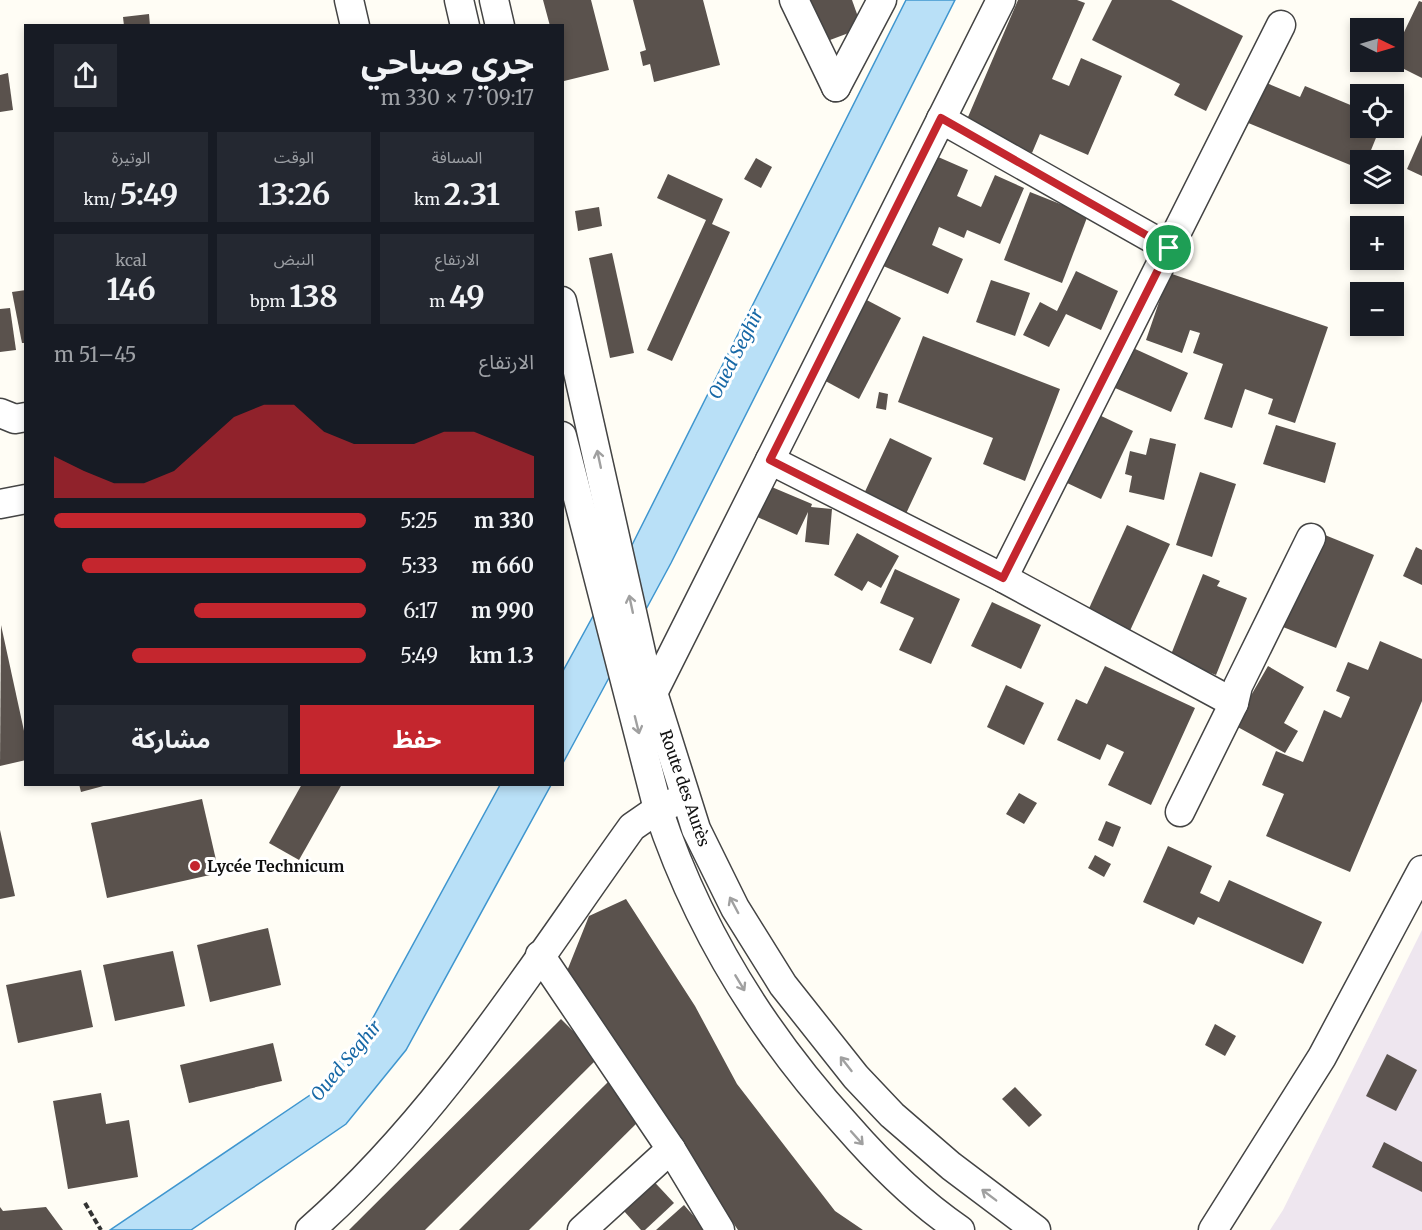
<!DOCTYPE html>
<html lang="ar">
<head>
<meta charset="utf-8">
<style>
  body { margin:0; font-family:Merriweather,"Noto Sans Arabic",serif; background:#242831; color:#f1f3f6; direction:rtl; height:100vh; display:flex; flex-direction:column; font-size:22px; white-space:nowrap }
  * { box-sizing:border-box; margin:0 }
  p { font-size:20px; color:#9ea1a6 }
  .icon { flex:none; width:33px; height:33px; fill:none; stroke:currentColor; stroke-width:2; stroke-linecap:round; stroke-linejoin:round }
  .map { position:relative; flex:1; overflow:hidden; direction:ltr }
  .side { position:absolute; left:24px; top:24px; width:540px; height:762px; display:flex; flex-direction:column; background:#171b24; border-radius:0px; box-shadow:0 3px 9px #0003; direction:rtl }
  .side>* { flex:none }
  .needle { width:39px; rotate:95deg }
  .buttons { position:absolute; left:1350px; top:18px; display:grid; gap:12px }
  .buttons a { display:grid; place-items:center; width:54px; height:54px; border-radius:0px; background:#171b24; box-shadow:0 3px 9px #0003; font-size:30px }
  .pin { position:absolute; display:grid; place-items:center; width:51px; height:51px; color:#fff; margin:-26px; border:3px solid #fff; border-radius:50%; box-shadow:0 2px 6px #0007 }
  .round { display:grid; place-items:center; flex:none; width:63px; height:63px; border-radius:0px; background:#242831 }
  .head { display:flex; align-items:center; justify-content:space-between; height:102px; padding:0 30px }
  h1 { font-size:33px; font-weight:700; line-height:45px }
  .stats { display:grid; grid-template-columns:repeat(3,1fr); gap:9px; height:102px; padding:6px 30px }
  .stats div { display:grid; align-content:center; border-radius:0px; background:#242831; text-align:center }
  .stats b { font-size:30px; font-weight:700 }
  .stats small { font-size:16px; font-weight:400 }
  .stats p { font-size:16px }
  .chart { height:168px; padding:12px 30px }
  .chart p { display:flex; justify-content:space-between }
  .chart svg { width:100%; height:108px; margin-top:6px; fill:#c4262e; opacity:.7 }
  .action { display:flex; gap:12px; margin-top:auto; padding:12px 30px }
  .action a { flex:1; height:69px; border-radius:0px; background:#c4262e; color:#fff; font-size:24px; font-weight:700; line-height:69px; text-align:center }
  .action a+a { background:#242831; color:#f1f3f6 }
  ul { padding:0 30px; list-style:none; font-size:20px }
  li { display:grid; grid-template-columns:96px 72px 1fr; align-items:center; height:45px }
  li i { height:15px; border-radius:8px; background:#c4262e }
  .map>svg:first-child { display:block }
</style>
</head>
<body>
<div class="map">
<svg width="1422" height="1230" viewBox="0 0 1422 1230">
  <rect width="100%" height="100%" fill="#fffdf5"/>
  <polygon fill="#eee6ef" points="1422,930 1422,1230 1270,1230 1283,1210"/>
  <g fill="#b9e0f7" stroke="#3f96cf" stroke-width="1.5">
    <polygon points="906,0 955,0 671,563 563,763 563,671 633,543"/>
    <polygon points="500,785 551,785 406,1050 346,1124 191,1230 110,1230 316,1091 369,1025"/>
  </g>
  <g fill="#5a524d">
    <polygon points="543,0 591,0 609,70 564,81 562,26 550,26"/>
    <polygon points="633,0 703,0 720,65 654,82 650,64 643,66 640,52 646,50"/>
    <polygon points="806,0 852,0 862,28 822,43"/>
    <polygon points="1018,0 1077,0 1085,3 1052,79 1069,86 1081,58 1122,76 1088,155 1040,134 1032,153 965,124"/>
    <polygon points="1112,0 1171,0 1243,36 1206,111 1174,95 1180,84 1092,40"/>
    <polygon points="1419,1 1422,2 1422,78 1390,62 1394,62 1394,53"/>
    <polygon points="149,14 150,26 124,26 123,17"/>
    <polygon points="8,73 13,110 0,112 0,75"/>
    <polygon points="1257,79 1300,97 1305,86 1360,109 1360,128 1380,128 1367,160 1360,160 1360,169 1241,120"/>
    <polygon points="1422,135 1422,176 1407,169"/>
    <polygon points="929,153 968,170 957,196 981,207 995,175 1024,188 1000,244 967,230 964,238 939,227 932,245 963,259 948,294 881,265"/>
    <polygon points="756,158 772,167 761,188 744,179"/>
    <polygon points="668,174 723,199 712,224 730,232 672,361 647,350 706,220 657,198"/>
    <polygon points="1030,192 1088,215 1062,283 1004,260"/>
    <polygon points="599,207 602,226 578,231 575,211"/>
    <polygon points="612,253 634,353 610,358 589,258"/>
    <polygon points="1076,271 1118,291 1101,330 1066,314 1049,347 1023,335 1040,302 1057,311"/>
    <polygon points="1169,273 1328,327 1295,423 1268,414 1273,399 1245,389 1232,428 1204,419 1223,364 1193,353 1200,333 1190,330 1182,353 1146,340"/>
    <polygon points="991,280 1030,293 1015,336 976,322"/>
    <polygon points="26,290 26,343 22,343 12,292"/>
    <polygon points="861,297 901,318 859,399 818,377"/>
    <polygon points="10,308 16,350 0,352 0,309"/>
    <polygon points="923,336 1060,389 1025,481 983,464 993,438 898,402"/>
    <polygon points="1133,348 1188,373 1171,412 1115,388"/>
    <polygon points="879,392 888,394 886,410 876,408"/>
    <polygon points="1097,414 1133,431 1101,499 1065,482"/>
    <polygon points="1276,425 1336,443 1325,483 1263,464"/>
    <polygon points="890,438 932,458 904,518 862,498"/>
    <polygon points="1150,438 1176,444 1164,500 1129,492 1132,476 1125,474 1130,451 1146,455"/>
    <polygon points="1200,472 1236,484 1212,557 1176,545"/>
    <polygon points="767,485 812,504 811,507 832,509 829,545 805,542 808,512 797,535 753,515"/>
    <polygon points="1127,525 1170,544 1128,635 1086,615"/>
    <polygon points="857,533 899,556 881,588 868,581 862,591 834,575"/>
    <polygon points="1320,533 1374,555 1336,648 1283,627"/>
    <polygon points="1416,547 1422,550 1422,585 1403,576"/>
    <polygon points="895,569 960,599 931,664 899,650 914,618 880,603"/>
    <polygon points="1203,574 1220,581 1217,586 1247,598 1216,675 1170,657"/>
    <polygon points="992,602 1041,625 1021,669 971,646"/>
    <polygon points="1,625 26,740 26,760 0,766"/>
    <polygon points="1380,641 1422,659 1422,701 1350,872 1266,836 1284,794 1262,785 1276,751 1303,762 1324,710 1341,718 1350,697 1336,691 1348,662 1368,670"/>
    <polygon points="1105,666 1195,708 1151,805 1108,785 1124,752 1107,744 1100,760 1057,740 1076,699 1087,704"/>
    <polygon points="1268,666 1304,687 1284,723 1298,731 1285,753 1234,725"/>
    <polygon points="1006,685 1044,703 1024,745 987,727"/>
    <polygon points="79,784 107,784 107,785 81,792"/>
    <polygon points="302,784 342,784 299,860 269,843"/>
    <polygon points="1019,793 1037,803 1024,824 1006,814"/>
    <polygon points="202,799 219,873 107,898 91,823"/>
    <polygon points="1106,821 1121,827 1113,847 1098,840"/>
    <polygon points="0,830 15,896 0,899"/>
    <polygon points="1168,846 1212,866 1200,893 1219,902 1229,880 1322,922 1303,964 1198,917 1194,925 1143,902"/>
    <polygon points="1095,855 1111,864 1104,877 1088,868"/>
    <polygon points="626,899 695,1006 737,1084 835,1211 863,1230 738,1230 565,976 589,916"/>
    <polygon points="268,928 281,985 210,1002 197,945"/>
    <polygon points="173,951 185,1006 115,1021 103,965"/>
    <polygon points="81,970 93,1027 18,1043 6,985"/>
    <polygon points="561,1019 599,1057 425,1230 349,1230"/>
    <polygon points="1215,1024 1236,1036 1225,1056 1205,1045"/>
    <polygon points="273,1043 282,1081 189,1103 180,1065"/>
    <polygon points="1387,1054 1417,1070 1396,1111 1366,1096"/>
    <polygon points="608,1082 643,1117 529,1230 459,1230"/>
    <polygon points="1015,1087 1042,1115 1029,1127 1002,1099"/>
    <polygon points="101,1093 106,1124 129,1120 138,1177 68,1189 53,1101"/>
    <polygon points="1384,1142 1422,1162 1422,1192 1372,1167"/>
    <polygon points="646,1173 674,1203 645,1230 641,1230 615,1201"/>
    <polygon points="684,1205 706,1230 656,1230"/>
    <polygon points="0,1207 3,1211 46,1207 63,1230 0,1230"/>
  </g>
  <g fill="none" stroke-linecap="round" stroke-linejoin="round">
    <g stroke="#444" stroke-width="31">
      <g id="minor">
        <polyline points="349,0 355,26"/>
        <polyline points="459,0 465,26"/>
        <polyline points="494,0 500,26"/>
        <polyline points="794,0 836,87"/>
        <polyline points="836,87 882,0"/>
        <polyline points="941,119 1169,248"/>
        <polyline points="562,301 643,661 696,829 735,908 783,985 856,1077 892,1115 951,1166 1036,1230"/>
        <polyline points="0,413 15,419 26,417"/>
        <path d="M 562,436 L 658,809 C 697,927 763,1034 847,1126 C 881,1165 917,1201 960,1230"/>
        <polyline points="770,460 1003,578 1234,703"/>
        <polyline points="0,504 26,499"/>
        <polyline points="1003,578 1281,25"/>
        <polyline points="653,693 1001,0"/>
        <polyline points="1180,812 1234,703 1238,686 1311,538"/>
        <polyline points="540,955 671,1149 720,1230"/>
        <path d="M 310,1230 C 440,1116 532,966 632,827 L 658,809 L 675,802"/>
        <polyline points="582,1230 671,1149"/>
        <polyline points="1213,1230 1322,1057 1422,870"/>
      </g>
    </g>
    <polyline stroke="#333" stroke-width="4" stroke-dasharray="6 3" stroke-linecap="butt" points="85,1203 101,1230"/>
    <use href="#minor" stroke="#fff" stroke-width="28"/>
  </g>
  <defs><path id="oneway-shaft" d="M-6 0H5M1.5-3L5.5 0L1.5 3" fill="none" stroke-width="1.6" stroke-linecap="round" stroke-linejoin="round" transform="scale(1.5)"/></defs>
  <g stroke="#a0a0a0">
    <use href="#oneway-shaft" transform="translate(599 459) rotate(-102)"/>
    <use href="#oneway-shaft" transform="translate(631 604) rotate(-102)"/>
    <use href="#oneway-shaft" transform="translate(637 725) rotate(76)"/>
    <use href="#oneway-shaft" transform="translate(734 905) rotate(-118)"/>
    <use href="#oneway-shaft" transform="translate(740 983) rotate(59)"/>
    <use href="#oneway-shaft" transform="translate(846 1064) rotate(-128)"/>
    <use href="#oneway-shaft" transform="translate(857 1138) rotate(48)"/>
    <use href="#oneway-shaft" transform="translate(989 1195) rotate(-143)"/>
  </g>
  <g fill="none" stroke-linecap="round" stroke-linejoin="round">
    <g stroke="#fff" stroke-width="12">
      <polygon id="route" points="941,118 1169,248 1003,578 770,460"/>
    </g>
    <use href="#route" stroke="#c4262e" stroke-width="8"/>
  </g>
  <circle fill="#c4262e" stroke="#fff" stroke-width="2" cx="195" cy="866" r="6"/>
  <g text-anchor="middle" stroke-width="6" stroke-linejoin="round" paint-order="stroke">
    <g font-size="16" fill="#111" stroke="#fff">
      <text transform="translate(685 788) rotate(71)" y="6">Route des Aurès</text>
    </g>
    <g font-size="16" font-weight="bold" fill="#111" stroke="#fff" text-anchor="start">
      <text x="207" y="872">Lycée Technicum</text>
    </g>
    <g font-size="18" font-style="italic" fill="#1768a6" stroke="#fff">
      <text transform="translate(736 354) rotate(-63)" y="6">Oued Seghir</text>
      <text transform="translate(346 1061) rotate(-50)" y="6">Oued Seghir</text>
    </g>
  </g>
</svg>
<div class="buttons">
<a><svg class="needle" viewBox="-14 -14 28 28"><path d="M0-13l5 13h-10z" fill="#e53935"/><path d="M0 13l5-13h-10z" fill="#9ea1a6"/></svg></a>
<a><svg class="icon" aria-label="locate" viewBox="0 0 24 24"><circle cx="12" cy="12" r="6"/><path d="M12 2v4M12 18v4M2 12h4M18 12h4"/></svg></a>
<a><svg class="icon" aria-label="layers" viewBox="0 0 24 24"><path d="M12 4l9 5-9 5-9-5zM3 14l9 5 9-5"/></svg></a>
<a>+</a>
<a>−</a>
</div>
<div class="pin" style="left:1169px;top:248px;background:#1e9e55"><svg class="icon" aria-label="arrive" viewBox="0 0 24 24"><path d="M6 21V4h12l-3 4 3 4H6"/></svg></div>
<section class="side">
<div class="head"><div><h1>جري صباحي</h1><p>09:17 · 7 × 330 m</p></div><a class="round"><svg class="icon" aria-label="share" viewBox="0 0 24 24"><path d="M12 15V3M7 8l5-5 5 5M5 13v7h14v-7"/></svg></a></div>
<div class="stats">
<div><p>المسافة</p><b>2.31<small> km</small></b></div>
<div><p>الوقت</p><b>13:26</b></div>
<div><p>الوتيرة</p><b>5:49<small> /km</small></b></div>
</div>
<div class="stats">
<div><p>الارتفاع</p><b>49<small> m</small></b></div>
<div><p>النبض</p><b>138<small> bpm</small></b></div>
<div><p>kcal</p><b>146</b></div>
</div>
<div class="chart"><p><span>الارتفاع</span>45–51 m</p>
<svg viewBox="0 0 160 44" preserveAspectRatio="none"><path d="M0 44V27L10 33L20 38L30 38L40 33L50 22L60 11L70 6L80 6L90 17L100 22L110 22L120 22L130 17L140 17L150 22L160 27V44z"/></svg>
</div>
<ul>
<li><b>330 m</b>5:25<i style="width:100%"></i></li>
<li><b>660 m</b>5:33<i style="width:91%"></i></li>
<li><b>990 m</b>6:17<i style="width:55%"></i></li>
<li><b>1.3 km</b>5:49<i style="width:75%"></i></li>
</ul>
<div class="action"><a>حفظ</a><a>مشاركة</a></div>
</section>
</div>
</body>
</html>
